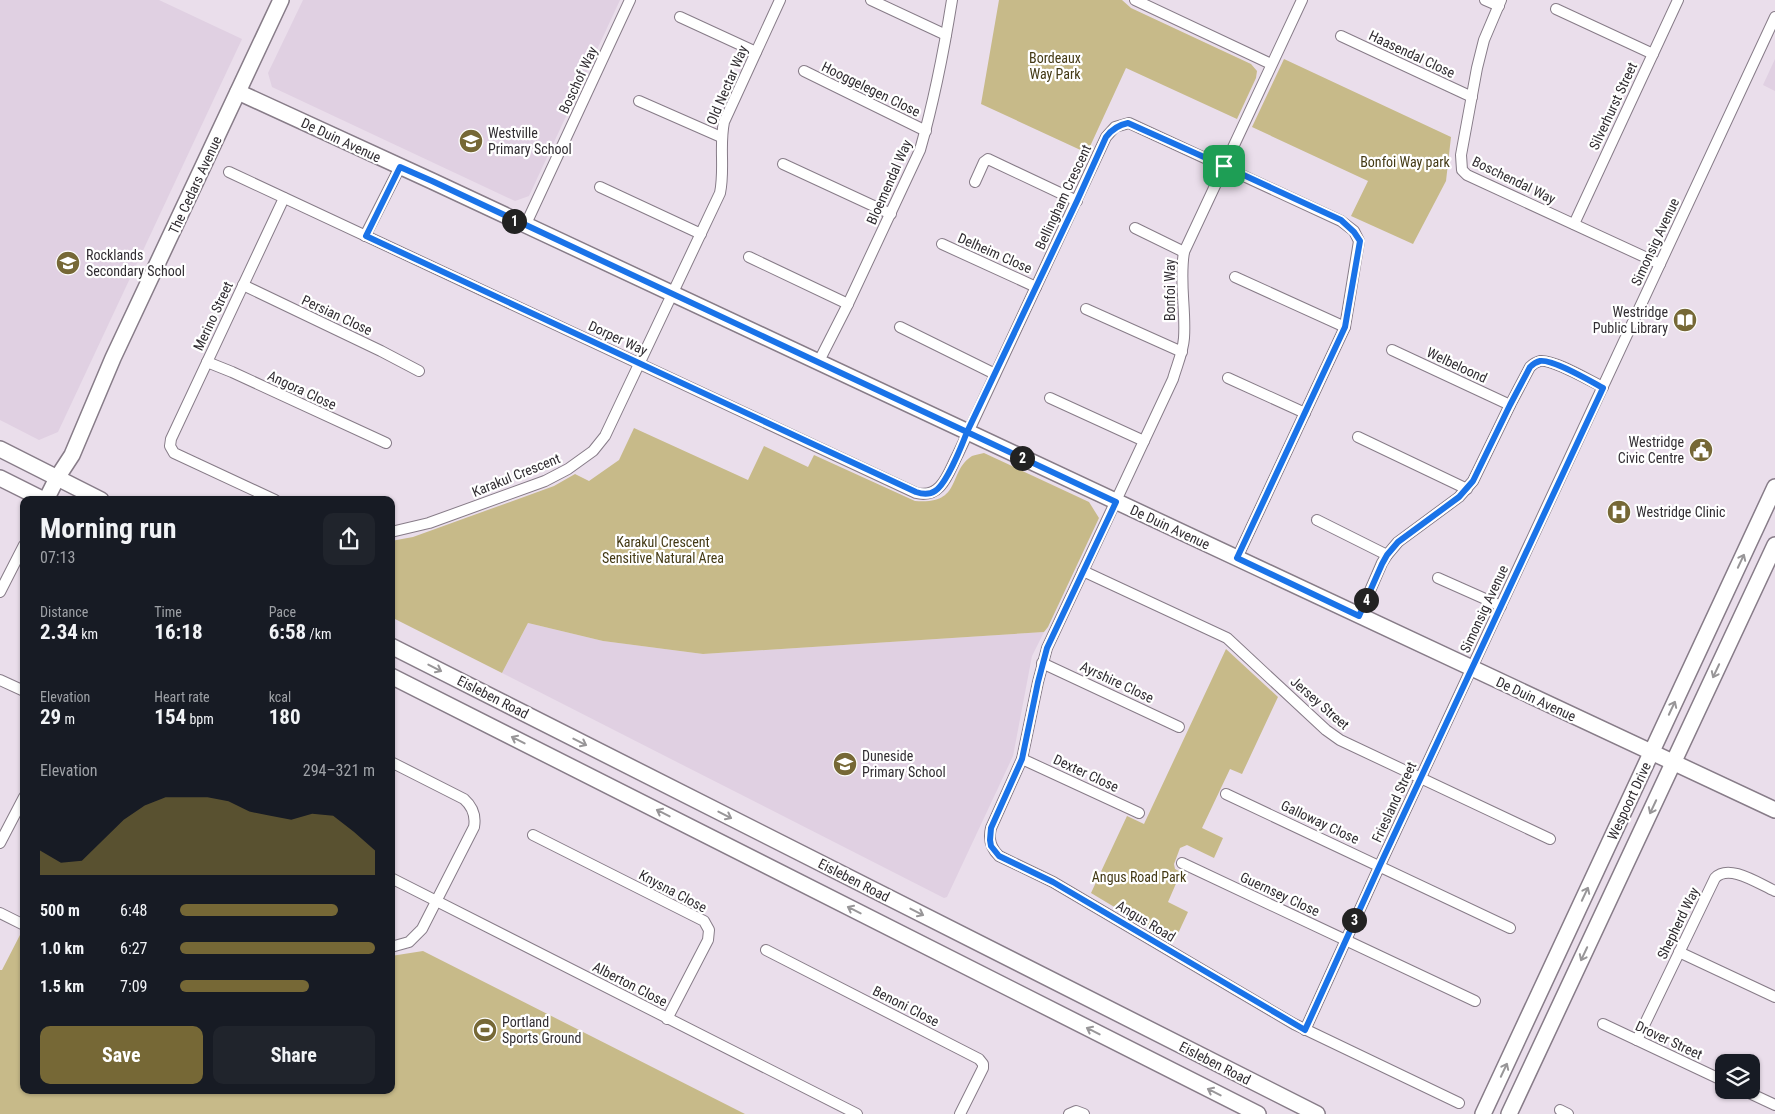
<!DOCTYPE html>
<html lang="en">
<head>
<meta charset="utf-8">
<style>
  body { margin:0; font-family:"Roboto Condensed",sans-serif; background:#20242c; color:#f1f3f6; height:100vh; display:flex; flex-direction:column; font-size:19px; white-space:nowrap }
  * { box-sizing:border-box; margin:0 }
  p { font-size:16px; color:#9ea1a6 }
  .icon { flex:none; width:28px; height:28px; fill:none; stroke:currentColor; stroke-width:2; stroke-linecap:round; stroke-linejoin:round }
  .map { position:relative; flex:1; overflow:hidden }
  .drawer { position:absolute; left:20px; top:496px; width:375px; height:598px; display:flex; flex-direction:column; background:#171b24; border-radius:10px; box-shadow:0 1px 4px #0004 }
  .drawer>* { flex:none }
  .tools { position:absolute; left:1715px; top:1054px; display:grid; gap:10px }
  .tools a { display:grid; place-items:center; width:45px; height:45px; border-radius:10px; background:#171b24; box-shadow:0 1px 4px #0004; font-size:25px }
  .pin { position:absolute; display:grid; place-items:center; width:42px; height:42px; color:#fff; margin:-21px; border-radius:10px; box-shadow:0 2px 8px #0006 }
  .km { position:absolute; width:25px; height:25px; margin:-12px; border-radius:50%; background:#222; color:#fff; font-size:14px; line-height:25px; text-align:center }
  .round { display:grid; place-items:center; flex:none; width:52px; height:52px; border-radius:10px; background:#20242c }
  .overview { display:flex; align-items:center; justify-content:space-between; height:85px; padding:0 20px }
  h1 { font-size:28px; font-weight:700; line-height:38px }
  .stats { display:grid; grid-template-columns:repeat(3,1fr); gap:8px; height:85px; padding:5px 20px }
  .stats div { display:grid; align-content:center }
  .stats b { font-size:21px; font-weight:700 }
  .stats small { font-size:14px; font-weight:400 }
  .stats p { font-size:14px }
  .chart { height:140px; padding:10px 20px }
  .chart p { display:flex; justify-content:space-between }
  .chart svg { width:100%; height:90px; margin-top:5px; fill:#766836; opacity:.7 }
  .cta { display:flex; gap:10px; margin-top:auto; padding:10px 20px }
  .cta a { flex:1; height:58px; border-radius:10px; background:#766836; color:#fff; font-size:20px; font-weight:700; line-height:58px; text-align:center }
  .cta a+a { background:#20242c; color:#f1f3f6 }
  ul { padding:0 20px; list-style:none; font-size:16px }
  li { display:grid; grid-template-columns:80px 60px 1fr; align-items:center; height:38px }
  li i { height:12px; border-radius:6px; background:#766836 }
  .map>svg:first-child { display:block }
</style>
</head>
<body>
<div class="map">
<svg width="1775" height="1114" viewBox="0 0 1775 1114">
  <rect width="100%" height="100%" fill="#eadeeb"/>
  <g fill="#e0d0e2">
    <polygon points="0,0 159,0 242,39 58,432 39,440 0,420"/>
    <polygon points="303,0 620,0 529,196 515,201 272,87 268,73"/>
    <polygon points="1775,59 1775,91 1763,85"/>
    <polygon points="528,623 603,641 703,654 1044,632 1032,656 1013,756 947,897 944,898 502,673"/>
  </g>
  <g fill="#c7ba89">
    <polygon points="999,0 1122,0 1131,8 1251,64 1257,71 1256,78 1237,119 1126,68 1087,153 981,104"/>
    <polygon points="1284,59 1451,137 1446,181 1413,244 1351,216 1368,181 1252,127"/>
    <path d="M 634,428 L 748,480 L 764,446 L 808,467 L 814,455 L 915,501 C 963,505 947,472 972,456 C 975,455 980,454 984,453 L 1089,502 L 1099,518 L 1048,627 L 1044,632 L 703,654 L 603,641 L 528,623 L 502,673 L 391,617 L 391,541 L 413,537 L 554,486 L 575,474 L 589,481 L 619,460 Z"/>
    <polygon points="1226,649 1278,697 1242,774 1230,769 1202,828 1223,838 1214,858 1187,845 1180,848 1174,864 1175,869 1181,872 1168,902 1188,912 1175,940 1171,941 1091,893 1127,816 1144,824"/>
    <polygon points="21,933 24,935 24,1090 391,1090 391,956 423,951 745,1114 0,1114 0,970 2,970"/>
  </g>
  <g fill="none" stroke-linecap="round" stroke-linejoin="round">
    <g stroke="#877c88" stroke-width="12">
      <g id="street">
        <polyline points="871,0 946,35"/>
        <polyline points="1135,0 1271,64"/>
        <path d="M 1302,0 L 1184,252 C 1179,281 1186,309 1184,338 C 1183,352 1177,365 1173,379 L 1047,648 L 1038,682 L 1022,759 L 991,828 C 988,840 991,848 999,856 L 1053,882 L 1294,1024 L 1459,1103"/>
        <polyline points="1485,0 1499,6"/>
        <polyline points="1501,0 1484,40 1477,68 1461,155 1462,170 1467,175 1660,264"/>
        <polyline points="1556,9 1653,54"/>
        <polyline points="680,17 756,52"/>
        <polyline points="1341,36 1472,97"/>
        <polyline points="804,71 926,131"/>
        <polyline points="639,101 721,137"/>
        <polyline points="783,164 891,214"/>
        <path d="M 229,172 L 916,493 C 942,499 948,473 958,454 L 1106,137 L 1115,127 L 1129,123 L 1341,221 L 1354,231 L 1359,241 L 1345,327 L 1237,558"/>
        <polyline points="975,182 984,162 988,159 1077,201"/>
        <polyline points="600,187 701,234"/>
        <polyline points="1574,224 1678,0"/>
        <polyline points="525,226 630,0"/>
        <polyline points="1135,228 1184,252"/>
        <polyline points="365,236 400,167"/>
        <polyline points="942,244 1036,287"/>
        <polyline points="749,257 848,304"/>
        <polyline points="1235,277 1345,327"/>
        <polyline points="243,285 381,351 419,371"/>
        <polyline points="1086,309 1182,352"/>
        <polyline points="900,327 995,374"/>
        <polyline points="1392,350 1510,405"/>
        <polyline points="207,362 232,372 386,443"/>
        <path d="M 818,363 L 848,304 L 920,150 C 934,101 944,50 952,0"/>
        <polyline points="1228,378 1305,413"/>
        <polyline points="1050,398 1144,441"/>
        <polyline points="1358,437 1467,489"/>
        <polyline points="275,500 174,453 170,446 171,439 284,198"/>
        <polyline points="1317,520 1387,555"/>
        <path d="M 391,532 L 429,523 L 545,481 L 568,469 L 593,451 L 605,436 L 720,193 C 725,169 719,146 724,122 L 780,0"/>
        <polyline points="1083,571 1227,638 1326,730 1340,740 1550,839"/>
        <polyline points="1438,578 1501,606"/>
        <polyline points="0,592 24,545"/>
        <path d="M 1359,616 L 1382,563 L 1387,555 L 1398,542 L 1459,497 L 1473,481 L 1510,405 L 1530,367 C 1533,364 1536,362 1540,361 C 1553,359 1590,381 1603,387"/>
        <polyline points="1042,663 1179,727"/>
        <polyline points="0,680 24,691"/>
        <polyline points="1022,759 1139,813"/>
        <path d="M 391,762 L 464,799 C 473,807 476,816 474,827 L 422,929 L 409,942 L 391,947"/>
        <polyline points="1226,794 1510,928"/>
        <polyline points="533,835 704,921 709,930 708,940 667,1019"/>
        <polyline points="0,843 24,797"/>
        <polyline points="1182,863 1475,1001"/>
        <polyline points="391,878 857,1114"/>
        <polyline points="0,913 24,925"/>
        <polyline points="766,950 979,1059 983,1064 983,1068 960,1114"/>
        <polyline points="1679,952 1775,997"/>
        <polyline points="1603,1024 1724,1081"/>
        <polyline points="1305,1030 1380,865 1775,17"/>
        <path d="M 1637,1040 L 1715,878 C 1729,863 1759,884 1775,891"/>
        <polyline points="1743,1090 1775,1105"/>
        <polyline points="1560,1110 1568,1114"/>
        <polyline points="1069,1114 1076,1111 1084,1114"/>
      </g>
    </g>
    <g stroke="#877c88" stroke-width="18">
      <g id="secondary">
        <polyline points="238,92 432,181 1775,810"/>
        <polyline points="0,449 101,500"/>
        <polyline points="0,478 44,500"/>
        <polyline points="46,500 57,478 72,455 113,358 281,0"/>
        <polyline points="391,646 1317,1114"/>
        <polyline points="391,676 1258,1114"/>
        <polyline points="1483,1114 1775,487"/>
        <polyline points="1509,1114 1775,545"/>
      </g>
    </g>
    <use href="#street" stroke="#fff" stroke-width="10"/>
    <use href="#secondary" stroke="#fff" stroke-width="15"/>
  </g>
  <defs><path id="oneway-shaft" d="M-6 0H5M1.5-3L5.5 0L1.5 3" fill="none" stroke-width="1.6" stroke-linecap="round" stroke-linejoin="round" transform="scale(1.25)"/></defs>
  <g stroke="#989698">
    <use href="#oneway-shaft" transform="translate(1741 561) rotate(-65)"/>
    <use href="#oneway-shaft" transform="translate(435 668) rotate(27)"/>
    <use href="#oneway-shaft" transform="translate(1716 671) rotate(115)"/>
    <use href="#oneway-shaft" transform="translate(1672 708) rotate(-65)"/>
    <use href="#oneway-shaft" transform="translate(518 740) rotate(-153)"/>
    <use href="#oneway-shaft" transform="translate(580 742) rotate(27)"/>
    <use href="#oneway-shaft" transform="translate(1653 807) rotate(115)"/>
    <use href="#oneway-shaft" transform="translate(663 813) rotate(-153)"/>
    <use href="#oneway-shaft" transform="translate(725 815) rotate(27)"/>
    <use href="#oneway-shaft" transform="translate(1585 894) rotate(-65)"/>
    <use href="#oneway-shaft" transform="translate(854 910) rotate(-153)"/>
    <use href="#oneway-shaft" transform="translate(917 912) rotate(27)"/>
    <use href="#oneway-shaft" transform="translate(1584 954) rotate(115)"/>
    <use href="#oneway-shaft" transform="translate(1093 1031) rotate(-153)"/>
    <use href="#oneway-shaft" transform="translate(1504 1070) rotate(-65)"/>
    <use href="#oneway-shaft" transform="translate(1214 1092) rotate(-153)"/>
  </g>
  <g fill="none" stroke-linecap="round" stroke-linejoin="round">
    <g stroke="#fff" stroke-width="10">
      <path id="route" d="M 1224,166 L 1128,123 C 1118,125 1112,129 1106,137 L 1077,201 L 967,432 L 432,181 L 400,167 L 366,236 L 916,492 C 922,494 929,495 935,491 C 946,485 962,445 967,432 L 1116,502 L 1047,648 L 1038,682 L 1022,759 L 991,828 L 990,840 L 991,846 L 999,856 L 1053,882 L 1305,1030 L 1380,865 L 1603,388 C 1590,381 1553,359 1540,361 C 1536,362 1533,364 1530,367 L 1510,405 L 1473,481 L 1459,497 L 1398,542 L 1387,555 L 1382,564 L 1359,616 L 1237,558 L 1345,327 L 1360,241 L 1354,232 L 1341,220 L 1224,166"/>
    </g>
    <use href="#route" stroke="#1a73e8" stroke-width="6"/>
  </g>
  <defs>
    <g id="school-disc" transform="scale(1.25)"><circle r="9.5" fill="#766836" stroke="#fff"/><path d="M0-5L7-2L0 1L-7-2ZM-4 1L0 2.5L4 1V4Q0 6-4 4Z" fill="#fff"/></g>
    <g id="library-disc" transform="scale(1.25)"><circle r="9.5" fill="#766836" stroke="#fff"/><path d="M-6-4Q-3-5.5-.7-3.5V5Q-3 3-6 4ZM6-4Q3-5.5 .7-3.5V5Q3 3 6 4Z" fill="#fff"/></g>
    <g id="civic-disc" transform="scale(1.25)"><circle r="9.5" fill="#766836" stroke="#fff"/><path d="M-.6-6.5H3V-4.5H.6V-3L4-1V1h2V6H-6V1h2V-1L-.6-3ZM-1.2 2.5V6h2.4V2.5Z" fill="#fff"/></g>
    <g id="hospital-disc" transform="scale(1.25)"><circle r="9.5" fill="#766836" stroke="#fff"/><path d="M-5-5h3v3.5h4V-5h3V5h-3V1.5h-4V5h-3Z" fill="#fff"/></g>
    <g id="stadium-disc" transform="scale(1.25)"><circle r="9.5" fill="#766836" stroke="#fff"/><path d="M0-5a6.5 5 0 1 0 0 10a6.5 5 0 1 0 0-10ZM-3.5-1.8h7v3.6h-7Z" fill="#fff"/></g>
  </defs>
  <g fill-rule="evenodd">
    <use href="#school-disc" x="471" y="141"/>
    <use href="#school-disc" x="68" y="263"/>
    <use href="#library-disc" x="1685" y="320"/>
    <use href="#civic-disc" x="1701" y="450"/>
    <use href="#hospital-disc" x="1619" y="512"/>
    <use href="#school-disc" x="845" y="764"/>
    <use href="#stadium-disc" x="485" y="1030"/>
  </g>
  <g text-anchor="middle" stroke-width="4.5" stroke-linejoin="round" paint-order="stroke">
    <g font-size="14" fill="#312d32" stroke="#fff">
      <text transform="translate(1412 54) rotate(25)" y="5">Haasendal Close</text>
      <text transform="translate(578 80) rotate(-65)" y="5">Boschof Way</text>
      <text transform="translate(727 85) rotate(-67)" y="5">Old Nectar Way</text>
      <text transform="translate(871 89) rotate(26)" y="5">Hooggelegen Close</text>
      <text transform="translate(1613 106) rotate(-65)" y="5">Silverhurst Street</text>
      <text transform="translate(341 140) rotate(25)" y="5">De Duin Avenue</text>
      <text transform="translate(1514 180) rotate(26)" y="5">Boschendal Way</text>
      <text transform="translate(889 182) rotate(-66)" y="5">Bloemendal Way</text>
      <text transform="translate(195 185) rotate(-65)" y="5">The Cedars Avenue</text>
      <text transform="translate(1063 197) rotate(-65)" y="5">Bellingham Crescent</text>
      <text transform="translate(1655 242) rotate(-65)" y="5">Simonsig Avenue</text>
      <text transform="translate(995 253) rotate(24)" y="5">Delheim Close</text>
      <text transform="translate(1170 290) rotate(-90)" y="5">Bonfoi Way</text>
      <text transform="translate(337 315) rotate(25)" y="5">Persian Close</text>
      <text transform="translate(213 316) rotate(-65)" y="5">Merino Street</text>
      <text transform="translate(618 338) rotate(25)" y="5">Dorper Way</text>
      <text transform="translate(1457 365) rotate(25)" y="5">Welbeloond</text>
      <text transform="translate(302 390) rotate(25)" y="5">Angora Close</text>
      <text transform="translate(516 475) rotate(-22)" y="5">Karakul Crescent</text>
      <text transform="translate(1170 527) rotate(25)" y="5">De Duin Avenue</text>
      <text transform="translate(1484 609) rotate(-65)" y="5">Simonsig Avenue</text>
      <text transform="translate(1117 682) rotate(25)" y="5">Ayrshire Close</text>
      <text transform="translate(493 697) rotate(27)" y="5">Eisleben Road</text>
      <text transform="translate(1536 699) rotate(25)" y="5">De Duin Avenue</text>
      <text transform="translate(1320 703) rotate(41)" y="5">Jersey Street</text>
      <text transform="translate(1086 773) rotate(25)" y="5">Dexter Close</text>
      <text transform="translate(1629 801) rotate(-65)" y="5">Wespoort Drive</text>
      <text transform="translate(1394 802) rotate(-65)" y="5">Friesland Street</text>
      <text transform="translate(1320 822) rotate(25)" y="5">Galloway Close</text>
      <text transform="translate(854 880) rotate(27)" y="5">Eisleben Road</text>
      <text transform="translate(673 891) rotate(28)" y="5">Knysna Close</text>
      <text transform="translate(1280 894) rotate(25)" y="5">Guernsey Close</text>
      <text transform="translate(1146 921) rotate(31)" y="5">Angus Road</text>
      <text transform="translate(1678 923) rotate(-64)" y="5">Shepherd Way</text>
      <text transform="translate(630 984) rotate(27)" y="5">Alberton Close</text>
      <text transform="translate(906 1006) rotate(27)" y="5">Benoni Close</text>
      <text transform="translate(1669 1040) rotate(25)" y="5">Drover Street</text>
      <text transform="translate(1215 1063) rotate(27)" y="5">Eisleben Road</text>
    </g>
    <g font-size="14" fill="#433914" stroke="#fff">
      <text x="1055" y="63">Bordeaux<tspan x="1055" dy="16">Way Park</tspan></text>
      <text x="1405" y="167">Bonfoi Way park</text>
      <text x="663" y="547">Karakul Crescent<tspan x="663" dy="16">Sensitive Natural Area</tspan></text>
      <text x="1139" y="882">Angus Road Park</text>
    </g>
    <g font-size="14" fill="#312d32" stroke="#fff" text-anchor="start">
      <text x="488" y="138">Westville<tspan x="488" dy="16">Primary School</tspan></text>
      <text x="86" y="260">Rocklands<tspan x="86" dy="16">Secondary School</tspan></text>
      <text x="1668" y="317" text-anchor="end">Westridge<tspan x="1668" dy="16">Public Library</tspan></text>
      <text x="1684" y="447" text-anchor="end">Westridge<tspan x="1684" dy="16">Civic Centre</tspan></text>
      <text x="1636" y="517">Westridge Clinic</text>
      <text x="862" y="761">Duneside<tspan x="862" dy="16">Primary School</tspan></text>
      <text x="502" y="1027">Portland<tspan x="502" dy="16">Sports Ground</tspan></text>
    </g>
  </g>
</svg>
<div class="tools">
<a><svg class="icon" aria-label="layers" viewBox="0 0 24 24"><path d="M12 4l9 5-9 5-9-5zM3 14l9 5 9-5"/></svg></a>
</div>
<div class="pin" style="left:1224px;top:166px;background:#1e9e55"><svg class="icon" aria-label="arrive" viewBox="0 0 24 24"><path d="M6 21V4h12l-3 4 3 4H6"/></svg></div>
<b class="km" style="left:514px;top:221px">1</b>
<b class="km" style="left:1022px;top:458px">2</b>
<b class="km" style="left:1354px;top:920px">3</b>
<b class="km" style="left:1366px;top:600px">4</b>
<section class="drawer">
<div class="overview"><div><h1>Morning run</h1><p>07:13</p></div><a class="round"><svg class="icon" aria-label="share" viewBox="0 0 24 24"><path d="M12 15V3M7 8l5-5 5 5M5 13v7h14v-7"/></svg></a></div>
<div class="stats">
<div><p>Distance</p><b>2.34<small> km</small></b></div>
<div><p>Time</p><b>16:18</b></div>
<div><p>Pace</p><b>6:58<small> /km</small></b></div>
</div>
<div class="stats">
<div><p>Elevation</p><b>29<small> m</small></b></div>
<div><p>Heart rate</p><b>154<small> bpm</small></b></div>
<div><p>kcal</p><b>180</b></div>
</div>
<div class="chart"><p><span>Elevation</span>294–321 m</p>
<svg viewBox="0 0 160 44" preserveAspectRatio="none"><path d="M0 44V32L10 38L20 37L30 27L40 17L50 10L60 6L70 6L80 6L90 8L100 13L110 15L120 17L130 14L140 15L150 23L160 32V44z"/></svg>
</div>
<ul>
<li><b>500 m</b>6:48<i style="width:81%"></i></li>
<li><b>1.0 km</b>6:27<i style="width:100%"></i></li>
<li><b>1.5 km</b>7:09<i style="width:66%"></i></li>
</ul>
<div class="cta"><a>Save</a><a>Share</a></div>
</section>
</div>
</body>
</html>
